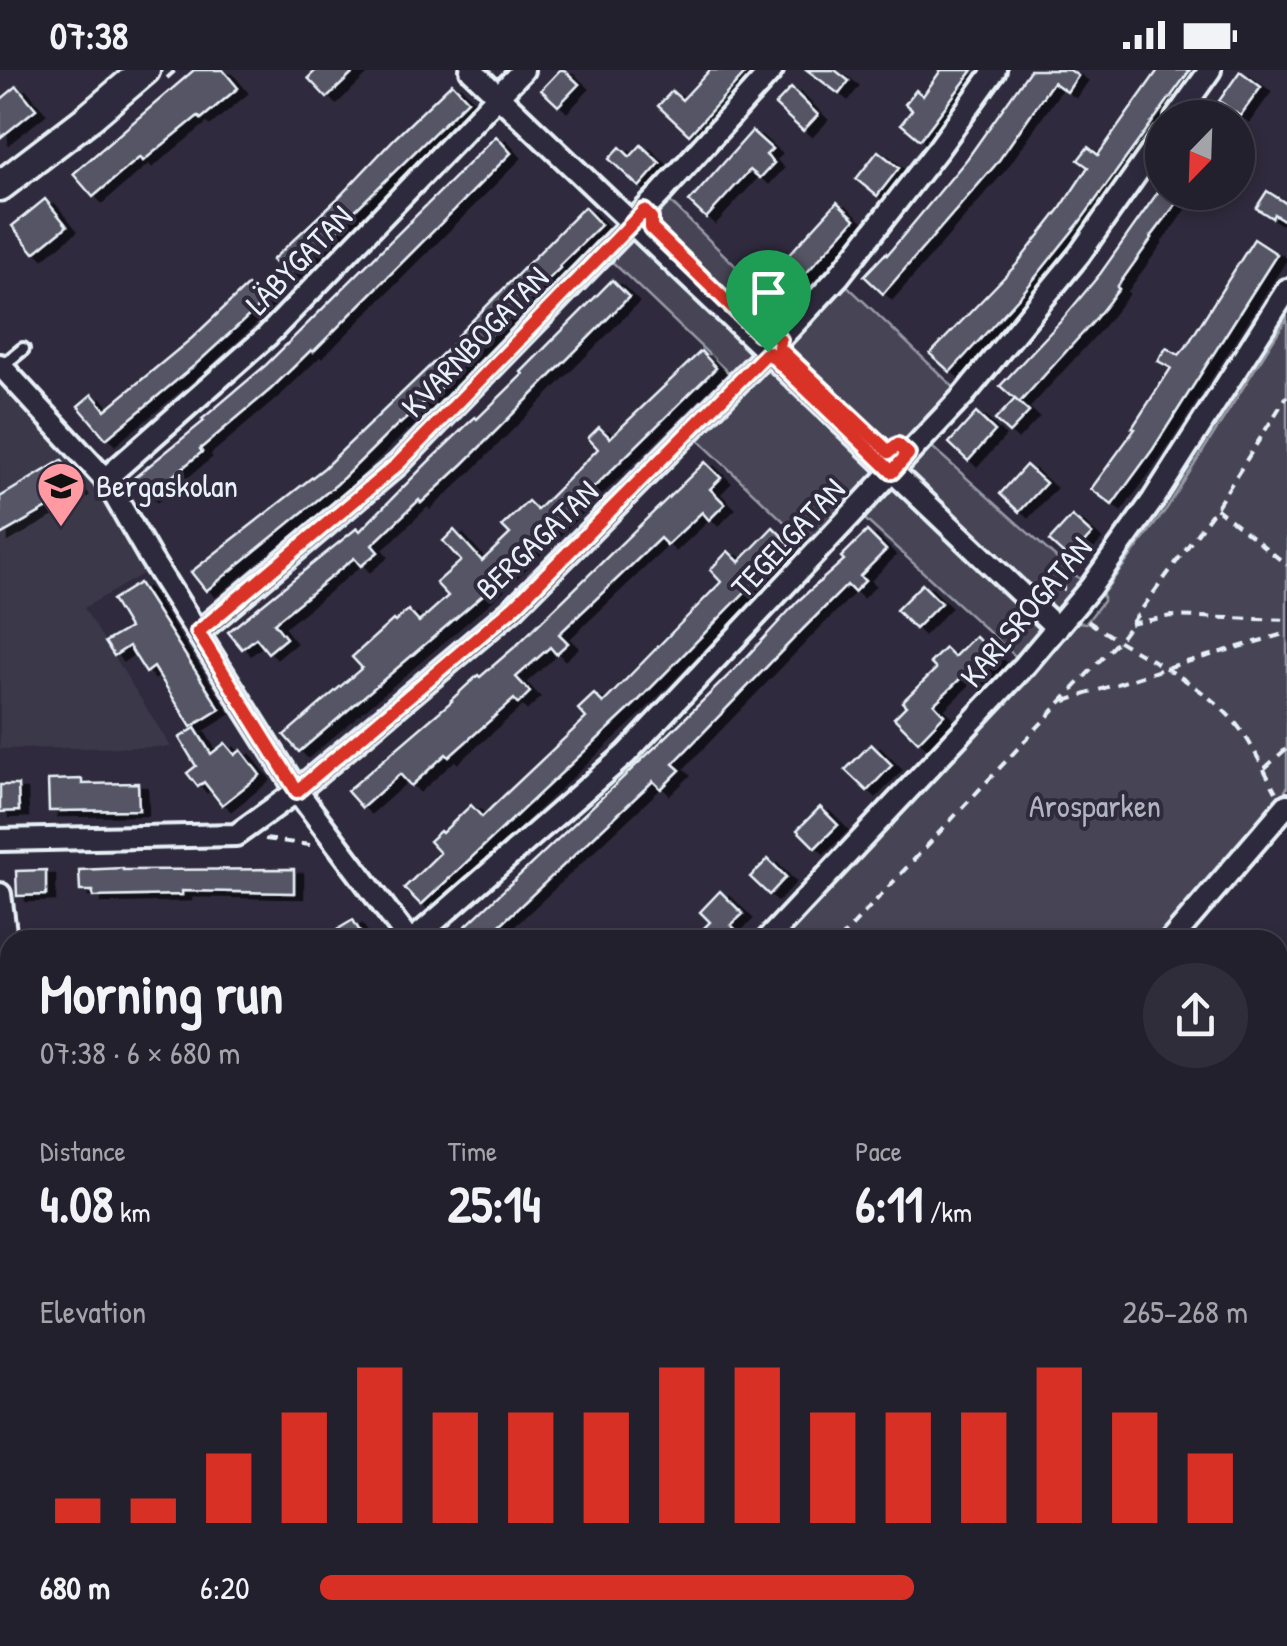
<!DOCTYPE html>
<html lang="en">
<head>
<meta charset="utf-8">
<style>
  body { margin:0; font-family:"Patrick Hand",sans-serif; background:#2f2d3a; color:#f1f3f6; height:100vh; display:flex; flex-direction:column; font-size:38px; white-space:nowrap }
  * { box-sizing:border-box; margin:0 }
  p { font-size:32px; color:#a3a3aa }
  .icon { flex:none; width:55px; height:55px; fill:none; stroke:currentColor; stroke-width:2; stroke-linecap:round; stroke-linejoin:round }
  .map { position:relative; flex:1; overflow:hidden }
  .drawer { position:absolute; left:0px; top:860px; width:1288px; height:718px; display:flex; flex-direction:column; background:#23202e; border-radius:30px 30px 0 0; box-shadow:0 5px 15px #0003,0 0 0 2px #403e4a }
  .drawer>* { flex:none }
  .needle { width:65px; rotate:203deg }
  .tools { position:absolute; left:1145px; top:30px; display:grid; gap:20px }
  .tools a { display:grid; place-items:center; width:110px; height:110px; border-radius:50%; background:#23202e; box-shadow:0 5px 15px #0003,0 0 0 2px #403e4a; font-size:50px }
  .pin { position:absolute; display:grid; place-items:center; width:85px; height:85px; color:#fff; margin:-102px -42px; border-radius:50% 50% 50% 0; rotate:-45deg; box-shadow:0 0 10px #0007 }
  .pin .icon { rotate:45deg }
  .round { display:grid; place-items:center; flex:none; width:105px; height:105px; border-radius:52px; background:#2f2d3a }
  .summary { display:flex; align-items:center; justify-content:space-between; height:170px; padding:0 40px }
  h1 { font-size:55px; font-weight:700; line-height:75px }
  .figures { display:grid; grid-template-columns:repeat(3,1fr); gap:15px; height:170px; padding:10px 40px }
  .figures div { display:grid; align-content:center }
  .figures b { font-size:50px; font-weight:700 }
  .figures small { font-size:28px; font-weight:400 }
  .figures p { font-size:28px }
  .chart { height:280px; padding:20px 40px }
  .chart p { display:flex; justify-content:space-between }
  .chart svg { width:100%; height:180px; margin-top:10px; stroke:#d93025; stroke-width:6 }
  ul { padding:0 40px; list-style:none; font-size:32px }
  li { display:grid; grid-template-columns:160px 120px 1fr; align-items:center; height:75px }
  li i { height:25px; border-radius:12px; background:#d93025 }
  .status { display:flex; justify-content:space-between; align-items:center; height:70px; padding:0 50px; background:#23202e; direction:ltr }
  .status svg { height:28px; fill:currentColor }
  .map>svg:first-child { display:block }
</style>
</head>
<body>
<div class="status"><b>07:38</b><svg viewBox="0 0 49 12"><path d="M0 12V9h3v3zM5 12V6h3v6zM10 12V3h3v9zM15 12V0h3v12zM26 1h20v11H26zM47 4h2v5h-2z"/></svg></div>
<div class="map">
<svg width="1287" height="1576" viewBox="0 0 1287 1576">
  <defs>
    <filter id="shadow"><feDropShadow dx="9" dy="5" stdDeviation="0" flood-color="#0009"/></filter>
  </defs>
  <rect width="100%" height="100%" fill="#2f2a3d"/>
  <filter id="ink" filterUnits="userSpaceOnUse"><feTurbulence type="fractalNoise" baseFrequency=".01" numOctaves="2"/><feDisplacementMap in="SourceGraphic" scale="20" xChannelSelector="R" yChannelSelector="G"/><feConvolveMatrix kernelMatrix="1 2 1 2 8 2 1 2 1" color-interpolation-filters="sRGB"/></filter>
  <g filter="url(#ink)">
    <polygon fill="#3b3749" points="0,308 98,414 146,502 84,538 171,677 0,679"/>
    <g fill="#464455" stroke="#979aa6" stroke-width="2.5">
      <polygon points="661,123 794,253 838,207 963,326 923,369 1090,518 1025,595 856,441 816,482 690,362 739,313 603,183"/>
      <polygon points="1287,248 1287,718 1285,721 1155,870 783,870 1033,606 1078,552 1086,553 1103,531 1103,523 1167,438"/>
    </g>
    <g fill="#575565" stroke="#e8f1f8" stroke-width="2.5" filter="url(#shadow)">
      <polygon points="194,0 223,0 238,18 201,49 198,46 143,91 140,87 93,127 73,104"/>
      <polygon points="316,0 356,0 327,28 308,8"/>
      <polygon points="560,0 564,0 579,14 558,36 541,20"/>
      <polygon points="710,0 748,0 689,65 658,36 672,21 682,30"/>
      <polygon points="807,0 835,0 849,11 839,24"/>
      <polygon points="941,0 973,0 920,70 901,54 912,40 905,34 916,20 923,26"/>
      <polygon points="1030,0 1070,0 1078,6 1067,22 1053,12 997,93 883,224 864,206 886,183 887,185 967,89"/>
      <polygon points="1158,0 1190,0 1079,153 1022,224 950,302 930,284 1016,195 1060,139 1088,97 1078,90 1088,77 1098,85"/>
      <polygon points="1240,1 1261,17 1240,46 1219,31"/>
      <polygon points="452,13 468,30 341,154 342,156 287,206 272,190 337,129 394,69"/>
      <polygon points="17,16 36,39 0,68 0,30"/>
      <polygon points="791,18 818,45 803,61 775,35"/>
      <polygon points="752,61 772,79 766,85 774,93 760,108 750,100 706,148 689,132"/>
      <polygon points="496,66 511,83 313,282 311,280 271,319 200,379 202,382 148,426 134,408 204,351 202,349 266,295"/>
      <polygon points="641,75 660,93 639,117 609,89 620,77 630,87"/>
      <polygon points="878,81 899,98 877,126 856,109"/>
      <polygon points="1267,121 1287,134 1287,152 1274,144 1272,148 1256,138"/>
      <polygon points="1158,122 1185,122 1151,167 1152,168 1117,217 1119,219 1092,253 1019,333 1000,316 1061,251 1100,204"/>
      <polygon points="45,129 67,156 34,183 12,156"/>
      <polygon points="837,132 855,149 782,230 753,202 763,191 774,201"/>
      <polygon points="584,137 601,155 559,196 560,198 456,298 459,301 400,354 399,353 337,414 206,521 191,502 324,398 459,268 457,266"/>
      <polygon points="1254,169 1277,184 1153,379 1112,435 1091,419 1135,359 1132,358 1171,298 1158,291 1166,278 1179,285 1186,277"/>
      <polygon points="612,210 629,227 463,394 421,433 419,430 372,475 378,482 361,496 354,488 274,553 286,568 268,583 256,568 242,579 228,562 357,458 360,461 428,392 475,347 477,349 523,304 521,302"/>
      <polygon points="248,215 264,232 195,295 106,369 78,336 92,324 105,340 192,268"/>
      <polygon points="701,281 716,298 492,517 299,682 284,665 362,598 352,587 393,550 395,552 408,540 419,552 448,526 436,513 461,491 443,471 454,460 482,491 510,464 502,456 528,431 537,440 598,379 588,368 599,357 610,368"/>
      <polygon points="1015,329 1029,342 1009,363 995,350"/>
      <polygon points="976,343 995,361 968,391 949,373"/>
      <polygon points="62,390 79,420 0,465 0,427"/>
      <polygon points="705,392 721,408 710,419 725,434 709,450 702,442 667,475 660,468 559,564 568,573 556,584 550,577 516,607 530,622 518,634 514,629 449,687 446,684 411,716 400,704 362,738 347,721 452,631 451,630 478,605 480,607 517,575"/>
      <polygon points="1026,395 1046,413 1019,442 1000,424"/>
      <polygon points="1072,446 1092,464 1069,489 1049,471"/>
      <polygon points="773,457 791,475 637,632 421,835 404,818 440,783 429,771 440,761 442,763 471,735 482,747 493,736 586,648 578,639 594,624 603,633 721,512 710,500 728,481 739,492"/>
      <polygon points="867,461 886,480 860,506 865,511 854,522 847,515 803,559 673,694 680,700 661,719 653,711 484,870 451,870 669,664 741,593 798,531 844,490 841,487"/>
      <polygon points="139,513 220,639 191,657 154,597 146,603 129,576 114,586 105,572 129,558 112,530"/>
      <polygon points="922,514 941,533 915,559 896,540"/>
      <polygon points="975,566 997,588 975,610 967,602 934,634 944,645 918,672 894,648 906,636 902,632 936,599 930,593 945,578 954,587"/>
      <polygon points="195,658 211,684 225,673 235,685 241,680 260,705 222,735 204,712 198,717 187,703 196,696 179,668"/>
      <polygon points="871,674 892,695 867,721 845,700"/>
      <polygon points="82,709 82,714 138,713 139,740 49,741 48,710"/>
      <polygon points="0,715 18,715 19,741 0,742"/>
      <polygon points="820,737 838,755 815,778 797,760"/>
      <polygon points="768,789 786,807 769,825 750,807"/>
      <polygon points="123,798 123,800 294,799 294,823 182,821 182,825 93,827 93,821 80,821 79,800"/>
      <polygon points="46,800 46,825 17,826 16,801"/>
      <polygon points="720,821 743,844 731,855 737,861 729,870 692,870 710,852 700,842"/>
      <polygon points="353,850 365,870 320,870"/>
    </g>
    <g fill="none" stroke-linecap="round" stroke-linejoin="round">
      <g stroke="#e8f1f8" stroke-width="18">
        <g id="lane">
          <polyline points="1,297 23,279"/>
          <polyline points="1278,959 1287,947"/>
          <polyline points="1278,992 1287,1001"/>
          <polyline points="1278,1363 1287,1375"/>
          <polyline points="1279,1541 1287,1540"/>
          <polyline points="82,1568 86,1576"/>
          <polyline points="248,1568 254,1576"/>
          <polyline points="711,1568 717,1576"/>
          <polyline points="1179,1568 1184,1576"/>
          <polyline points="164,1576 199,1568"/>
          <polyline points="983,1576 994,1568"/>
          <polyline points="1248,1576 1255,1568"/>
        </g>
      </g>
      <g stroke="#e8f1f8" stroke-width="28">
        <g id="street">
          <polyline points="471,0 1057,558"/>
          <polyline points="1176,48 1210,0"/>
          <polyline points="0,295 105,409 151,489 297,721 409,870"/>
          <polyline points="105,409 267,266 523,0"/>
          <polyline points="199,562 398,394 661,123 772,0"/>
          <polyline points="0,770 236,765 297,721 515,537 768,282 838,207 938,79 995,0"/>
          <polyline points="0,824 10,900"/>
          <polyline points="413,870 626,684 963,326 1079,185 1162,67"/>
          <polyline points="767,870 1025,595 1090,518 1153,430 1287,220"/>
          <polyline points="1171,870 1287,735"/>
          <polyline points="0,1060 10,1056"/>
          <polyline points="1278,1127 1287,1136"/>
          <polyline points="0,1267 10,1262"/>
          <polyline points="1278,1347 1287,1340"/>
          <polyline points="0,1491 10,1484"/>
          <polyline points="0,1556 10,1552"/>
          <polyline points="454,1568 464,1576"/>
          <polyline points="568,1576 596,1568"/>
        </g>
      </g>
      <g stroke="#e8f1f8" stroke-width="35">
        <polyline id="secondary" points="0,116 90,47 145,0"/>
      </g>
      <g stroke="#e8f1f8" stroke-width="4" stroke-dasharray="10 8" stroke-linecap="butt">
        <polyline points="167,8 176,0"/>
        <polyline points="1216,438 1287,495"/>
        <polyline points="1044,517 1065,519"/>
        <path d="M 1088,551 C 1135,585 1190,604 1231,648 C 1250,668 1262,697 1276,722"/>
        <polyline points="1130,554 1171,546 1287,550"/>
        <polyline points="1065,631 1166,598 1287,563"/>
        <polyline points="1265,698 1287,678"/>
        <polyline points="265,769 310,775"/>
        <polyline points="839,870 1119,570 1216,438 1287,326"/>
        <polyline points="1278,1311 1287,1304"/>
        <polyline points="1039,1568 1042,1576"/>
        <polyline points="36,1576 48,1568"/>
        <polyline points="393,1576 402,1568"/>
        <polyline points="617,1576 640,1568"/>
        <polyline points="936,1576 946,1568"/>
      </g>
      <use href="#lane" stroke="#2f2a3d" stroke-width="10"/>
      <use href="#street" stroke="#2f2a3d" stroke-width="20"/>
      <use href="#secondary" stroke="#2f2a3d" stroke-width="28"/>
    </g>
  </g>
  <g fill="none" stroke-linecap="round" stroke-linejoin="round" filter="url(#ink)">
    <g stroke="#fff" stroke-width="20">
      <polygon id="route" points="644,141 651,148 651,158 759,263 769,262 780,270 779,278 889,382 898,375 908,384 892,402 768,282 515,536 297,721 198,562 398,394"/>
    </g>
    <use href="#route" stroke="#d93025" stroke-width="12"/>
  </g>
  <defs>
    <g id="school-pin" transform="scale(2.5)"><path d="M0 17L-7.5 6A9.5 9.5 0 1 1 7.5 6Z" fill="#ff9aa2" stroke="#2f2a3d"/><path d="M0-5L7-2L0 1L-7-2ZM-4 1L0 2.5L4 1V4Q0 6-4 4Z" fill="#111"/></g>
  </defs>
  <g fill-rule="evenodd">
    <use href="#school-pin" x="61" y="416"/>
  </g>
  <g text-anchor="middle" stroke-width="8" stroke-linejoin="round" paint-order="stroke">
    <g font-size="32" fill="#e8f1f8" stroke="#2f2a3d">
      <text transform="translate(299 190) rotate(-46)" y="11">LÄBYGATAN</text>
      <text transform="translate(475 272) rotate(-46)" y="11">KVARNBOGATAN</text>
      <text transform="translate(788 468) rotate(-47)" y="11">TEGELGATAN</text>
      <text transform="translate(537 470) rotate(-44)" y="11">BERGAGATAN</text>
      <text transform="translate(1026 542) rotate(-50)" y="11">KARLSROGATAN</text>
    </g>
    <g font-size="32" fill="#e8f1f8" stroke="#2f2a3d" text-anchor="start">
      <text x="96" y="427">Bergaskolan</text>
    </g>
    <g font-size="32" fill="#afb4bf" stroke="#2f2a3d">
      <text x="1095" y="747">Arosparken</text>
    </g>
  </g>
</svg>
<div class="tools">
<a><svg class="needle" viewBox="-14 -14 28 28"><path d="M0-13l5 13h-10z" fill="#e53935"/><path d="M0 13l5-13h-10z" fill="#a3a3aa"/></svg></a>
</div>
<div class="pin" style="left:768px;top:282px;background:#1e9e55"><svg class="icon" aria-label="arrive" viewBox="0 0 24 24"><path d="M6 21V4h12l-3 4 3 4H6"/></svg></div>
<section class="drawer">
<div class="summary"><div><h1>Morning run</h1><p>07:38 · 6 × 680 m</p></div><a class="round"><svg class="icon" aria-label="share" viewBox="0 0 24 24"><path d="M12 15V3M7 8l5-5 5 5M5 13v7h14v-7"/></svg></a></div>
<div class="figures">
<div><p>Distance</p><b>4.08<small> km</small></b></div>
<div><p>Time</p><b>25:14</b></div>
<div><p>Pace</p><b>6:11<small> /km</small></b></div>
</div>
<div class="chart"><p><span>Elevation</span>265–268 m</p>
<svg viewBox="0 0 160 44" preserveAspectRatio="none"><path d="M5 44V38M15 44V38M25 44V27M35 44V17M45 44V6M55 44V17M65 44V17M75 44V17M85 44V6M95 44V6M105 44V17M115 44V17M125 44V17M135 44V6M145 44V17M155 44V27"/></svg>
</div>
<ul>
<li><b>680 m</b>6:20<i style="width:64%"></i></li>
</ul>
</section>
</div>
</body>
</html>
